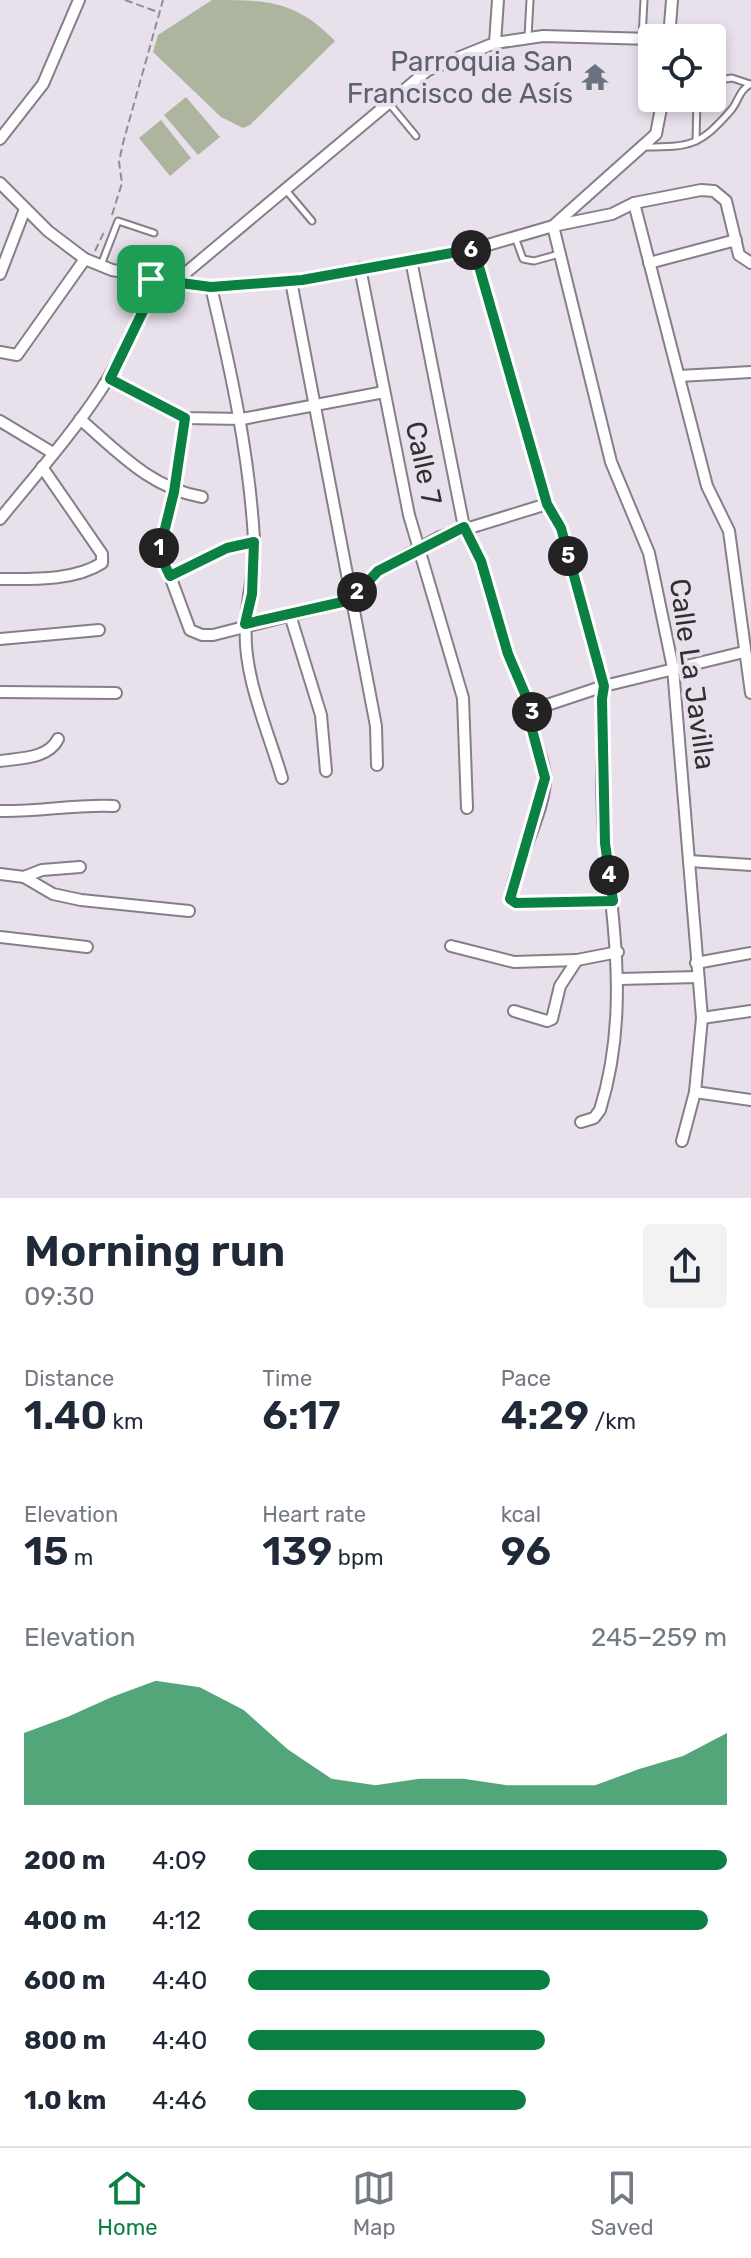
<!DOCTYPE html>
<html lang="en">
<head>
<meta charset="utf-8">
<style>
  body { margin:0; font-family:Rubik,sans-serif; background:#f2f2f3; color:#1f2937; height:100vh; display:flex; flex-direction:column; font-size:30px; white-space:nowrap }
  * { box-sizing:border-box; margin:0 }
  p { font-size:26px; color:#747a83 }
  .icon { flex:none; width:44px; height:44px; fill:none; stroke:currentColor; stroke-width:2; stroke-linecap:round; stroke-linejoin:round }
  .map { position:relative; height:1198px; overflow:hidden }
  .sheet { display:flex; flex-direction:column; background:#fff; flex:1 }
  .sheet>* { flex:none }
  .tools { position:absolute; left:638px; top:24px; display:grid; gap:16px }
  .tools a { display:grid; place-items:center; width:88px; height:88px; border-radius:8px; background:#fff; box-shadow:0 4px 12px #0003; font-size:40px }
  .pin { position:absolute; display:grid; place-items:center; width:68px; height:68px; color:#fff; margin:-34px; border-radius:16px; box-shadow:0 4px 12px #0006 }
  .km { position:absolute; width:40px; height:40px; margin:-20px; border-radius:50%; background:#222; color:#fff; font-size:22px; line-height:40px; text-align:center }
  .round { display:grid; place-items:center; flex:none; width:84px; height:84px; border-radius:8px; background:#f2f2f3 }
  .overview { display:flex; align-items:center; justify-content:space-between; height:136px; padding:0 24px }
  h1 { font-size:44px; font-weight:600; line-height:60px }
  .stats { display:grid; grid-template-columns:repeat(3,1fr); gap:12px; height:136px; padding:8px 24px }
  .stats div { display:grid; align-content:center }
  .stats b { font-size:40px; font-weight:600 }
  .stats small { font-size:22px; font-weight:400 }
  .stats p { font-size:22px }
  .chart { height:224px; padding:16px 24px }
  .chart p { display:flex; justify-content:space-between }
  .chart svg { width:100%; height:144px; margin-top:8px; fill:#0b8043; opacity:.7 }
  ul { padding:0 24px; list-style:none; font-size:26px }
  li { display:grid; grid-template-columns:128px 96px 1fr; align-items:center; height:60px }
  li i { height:20px; border-radius:10px; background:#0b8043 }
  .tab-bar { display:flex; justify-content:space-around; align-items:center; height:112px; border-top:2px solid #e0e1e3; background:#fff; font-size:22px; color:#747a83 }
  .tab-bar a { display:grid; justify-items:center; gap:4px }
  .tab-bar .active { color:#0b8043 }
  .map>svg:first-child { display:block }
</style>
</head>
<body>
<div class="map">
<svg width="751" height="1198" viewBox="0 0 751 1198">
  <rect width="100%" height="100%" fill="#e8e0eb"/>
  <g fill="#adb59e">
    <path d="M 212,0 C 267,0 295,0 335,41 L 250,125 L 243,128 L 221,117 L 153,52 L 158,35 Z"/>
    <polygon points="186,97 220,137 198,155 164,115"/>
    <polygon points="161,120 191,158 170,176 139,138"/>
  </g>
  <g fill="none" stroke-linecap="round" stroke-linejoin="round">
    <g stroke="#867e88" stroke-width="9">
      <g id="service">
        <polyline points="528,37 530,0"/>
        <polyline points="642,38 644,0"/>
        <polyline points="712,81 732,78 750,84"/>
        <polyline points="388,102 416,136"/>
        <polyline points="696,141 697,98"/>
        <path d="M 644,147 C 691,147 700,146 732,109 C 739,100 739,90 751,84"/>
        <polyline points="285,189 312,221"/>
        <polyline points="515,237 523,259 534,261 559,254"/>
        <polyline points="101,265 118,221 154,233"/>
      </g>
    </g>
    <g stroke="#867e88" stroke-width="14">
      <g id="minor">
        <polyline points="669,38 672,0"/>
        <polyline points="495,43 498,0"/>
        <polyline points="0,139 43,84 79,0"/>
        <polyline points="0,183 48,231 85,259 112,270 211,287 302,280 474,249 553,226 656,134 663,98"/>
        <polyline points="634,203 707,486 729,531 751,693"/>
        <path d="M 474,249 L 547,504 L 561,528 L 604,686 L 602,699 C 603,747 600,797 605,845 C 615,936 628,1020 600,1110 L 594,1118 L 581,1122"/>
        <polyline points="411,260 464,527 481,561 508,654 534,715"/>
        <polyline points="649,263 736,240"/>
        <polyline points="360,268 409,515 463,698 467,808"/>
        <polyline points="0,274 25,209"/>
        <polyline points="176,281 428,70 495,43 543,36 652,39"/>
        <polyline points="291,281 376,726 377,765"/>
        <path d="M 211,287 C 231,371 249,453 254,539 C 256,568 247,596 246,624 C 242,674 268,730 282,778"/>
        <polyline points="0,352 17,355 85,259"/>
        <polyline points="679,376 751,372"/>
        <polyline points="110,379 185,418 242,419 384,392"/>
        <polyline points="185,418 174,492 159,553 170,576 227,548 254,542"/>
        <path d="M 80,419 C 119,453 151,488 202,497"/>
        <polyline points="0,421 53,453"/>
        <path d="M 0,519 C 60,445 128,374 151,279"/>
        <polyline points="170,576 190,630 202,635 213,635 351,600 378,571 440,537 547,504"/>
        <path d="M 0,579 C 32,579 74,581 102,563 L 102,554 L 42,467"/>
        <polyline points="290,615 321,715 326,771"/>
        <polyline points="0,639 99,630"/>
        <polyline points="0,692 116,693"/>
        <path d="M 0,761 C 20,758 48,759 58,739"/>
        <path d="M 0,811 C 39,812 75,804 114,806"/>
        <polyline points="689,861 751,865"/>
        <polyline points="0,874 24,877 53,894 81,900 189,911"/>
        <polyline points="24,877 42,870 80,867"/>
        <path d="M 613,901 L 516,903 L 510,899 C 515,862 546,811 545,777 C 545,751 520,730 541,707 L 604,686 L 744,652"/>
        <polyline points="0,937 87,947"/>
        <polyline points="451,946 514,962 577,960"/>
        <polyline points="696,963 751,953"/>
        <polyline points="619,979 698,977"/>
        <polyline points="514,1011 547,1021 552,1019 560,986 577,960 618,952"/>
        <polyline points="702,1018 751,1011"/>
        <polyline points="695,1092 751,1100"/>
        <polyline points="682,1141 695,1092 702,1018 673,668 649,553 611,462 553,226 612,214 634,203 701,190 714,191 726,201 739,255 751,263"/>
      </g>
    </g>
    <g stroke="#928c94" stroke-width="2" stroke-dasharray="8 4" stroke-linecap="butt">
      <polyline points="125,0 158,12"/>
      <polyline points="112,215 122,183 119,162 123,143 163,0"/>
      <polyline points="95,251 104,232"/>
    </g>
    <use href="#service" stroke="#fff" stroke-width="5"/>
    <use href="#minor" stroke="#fff" stroke-width="10"/>
  </g>
  <g fill="none" stroke-linecap="round" stroke-linejoin="round">
    <g stroke="#fff" stroke-width="16">
      <polygon id="route" points="474,249 547,504 561,528 604,686 602,699 605,843 613,901 516,903 510,899 545,778 531,726 534,715 508,654 481,561 464,527 378,571 351,600 245,624 252,594 254,542 227,548 170,576 159,553 174,492 185,418 110,379 145,307 151,279 211,287 302,280"/>
    </g>
    <use href="#route" stroke="#0b8043" stroke-width="10"/>
  </g>
  <defs>
    <g id="temple-bare" transform="scale(2.16)"><path d="M0-6L5-2H3V0L6.5 2.5H4V6H1.5V3h-3V6H-4V2.5H-6.5L-3 0V-2H-5Z" fill="#6b7280" stroke="#e8e0eb" stroke-width="2.5" paint-order="stroke"/></g>
  </defs>
  <g fill-rule="evenodd">
    <use href="#temple-bare" x="595" y="77"/>
  </g>
  <g text-anchor="middle" stroke-width="8" stroke-linejoin="round" paint-order="stroke">
    <g font-size="28" fill="#5b616d" stroke="#e8e0eb" text-anchor="end">
      <text x="573" y="71">Parroquia San<tspan x="573" dy="32">Francisco de Asís</tspan></text>
    </g>
    <g font-size="28" fill="#322f33" stroke="#e8e0eb">
      <text transform="translate(424 463) rotate(78)" y="10">Calle 7</text>
      <text transform="translate(693 674) rotate(82)" y="10">Calle La Javilla</text>
    </g>
  </g>
</svg>
<div class="tools">
<a><svg class="icon" aria-label="locate" viewBox="0 0 24 24"><circle cx="12" cy="12" r="6"/><path d="M12 2v4M12 18v4M2 12h4M18 12h4"/></svg></a>
</div>
<div class="pin" style="left:151px;top:279px;background:#1e9e55"><svg class="icon" aria-label="arrive" viewBox="0 0 24 24"><path d="M6 21V4h12l-3 4 3 4H6"/></svg></div>
<b class="km" style="left:159px;top:548px">1</b>
<b class="km" style="left:357px;top:592px">2</b>
<b class="km" style="left:532px;top:712px">3</b>
<b class="km" style="left:609px;top:875px">4</b>
<b class="km" style="left:568px;top:556px">5</b>
<b class="km" style="left:471px;top:250px">6</b>
</div>
<section class="sheet">
<div class="overview"><div><h1>Morning run</h1><p>09:30</p></div><a class="round"><svg class="icon" aria-label="share" viewBox="0 0 24 24"><path d="M12 15V3M7 8l5-5 5 5M5 13v7h14v-7"/></svg></a></div>
<div class="stats">
<div><p>Distance</p><b>1.40<small> km</small></b></div>
<div><p>Time</p><b>6:17</b></div>
<div><p>Pace</p><b>4:29<small> /km</small></b></div>
</div>
<div class="stats">
<div><p>Elevation</p><b>15<small> m</small></b></div>
<div><p>Heart rate</p><b>139<small> bpm</small></b></div>
<div><p>kcal</p><b>96</b></div>
</div>
<div class="chart"><p><span>Elevation</span>245–259 m</p>
<svg viewBox="0 0 160 44" preserveAspectRatio="none"><path d="M0 44V22L10 17L20 11L30 6L40 8L50 15L60 27L70 36L80 38L90 36L100 36L110 38L120 38L130 38L140 33L150 29L160 22V44z"/></svg>
</div>
<ul>
<li><b>200 m</b>4:09<i style="width:100%"></i></li>
<li><b>400 m</b>4:12<i style="width:96%"></i></li>
<li><b>600 m</b>4:40<i style="width:63%"></i></li>
<li><b>800 m</b>4:40<i style="width:62%"></i></li>
<li><b>1.0 km</b>4:46<i style="width:58%"></i></li>
</ul>
</section>
<nav class="tab-bar">
<a class="active"><svg class="icon" aria-label="home" viewBox="0 0 24 24"><path d="M3 11l9-7 9 7M6 9v11h12V9"/></svg>Home</a>
<a><svg class="icon" aria-label="map" viewBox="0 0 24 24"><path d="M3 6l6-2 6 2 6-2v14l-6 2-6-2-6 2zM9 4v14M15 6v14"/></svg>Map</a>
<a><svg class="icon" aria-label="saved" viewBox="0 0 24 24"><path d="M7 4h10v16l-5-4-5 4z"/></svg>Saved</a>
</nav>
</body>
</html>
